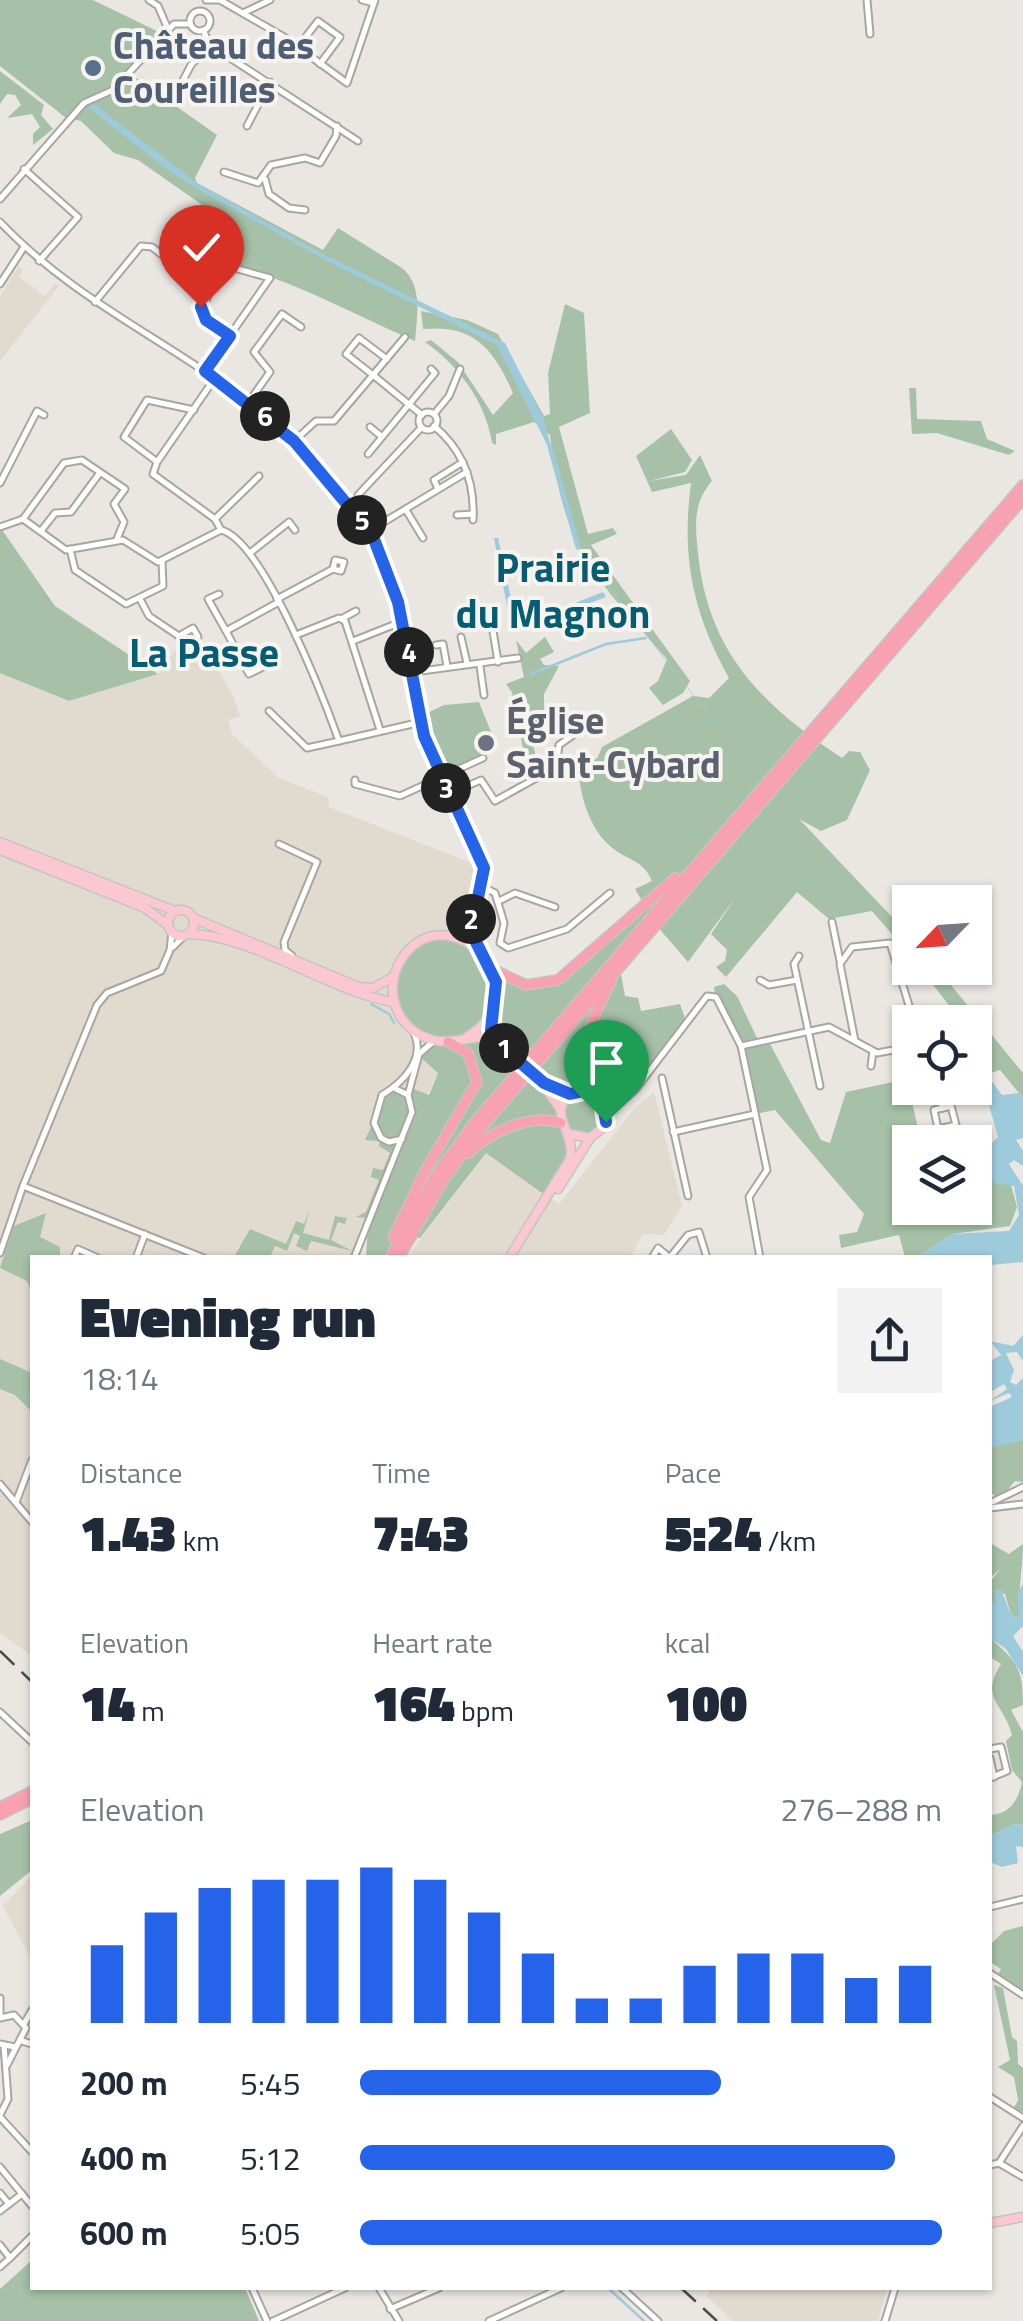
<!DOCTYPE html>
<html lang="en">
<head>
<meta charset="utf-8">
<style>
  body { margin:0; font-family:"Titillium Web",sans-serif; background:#f2f2f3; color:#1f2937; height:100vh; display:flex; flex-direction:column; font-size:38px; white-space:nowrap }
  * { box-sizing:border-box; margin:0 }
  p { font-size:32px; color:#747a83 }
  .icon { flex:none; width:55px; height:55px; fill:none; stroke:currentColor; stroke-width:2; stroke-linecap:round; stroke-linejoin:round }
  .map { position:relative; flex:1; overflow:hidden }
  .drawer { position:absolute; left:30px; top:1255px; width:962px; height:1035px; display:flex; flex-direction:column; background:#fff; border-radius:0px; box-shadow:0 2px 8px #0004 }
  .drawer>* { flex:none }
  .needle { width:65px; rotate:245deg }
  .tools { position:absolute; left:892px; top:885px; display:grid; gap:20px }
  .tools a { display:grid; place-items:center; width:100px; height:100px; border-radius:0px; background:#fff; box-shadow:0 2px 8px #0004; font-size:50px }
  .pin { position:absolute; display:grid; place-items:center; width:85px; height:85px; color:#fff; margin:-102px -42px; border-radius:50% 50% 50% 0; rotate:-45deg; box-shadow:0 0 10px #0007 }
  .pin .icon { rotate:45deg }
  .km { position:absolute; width:50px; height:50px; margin:-25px; border-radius:50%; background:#222; color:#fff; font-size:28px; line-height:50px; text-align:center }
  .round { display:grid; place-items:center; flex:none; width:105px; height:105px; border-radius:0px; background:#f2f2f3 }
  .head { display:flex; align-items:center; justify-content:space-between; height:170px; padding:0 50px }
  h1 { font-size:55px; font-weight:800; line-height:75px }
  .stats { display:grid; grid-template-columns:repeat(3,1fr); gap:15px; height:170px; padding:10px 50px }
  .stats div { display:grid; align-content:center }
  .stats b { font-size:50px; font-weight:800 }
  .stats small { font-size:28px; font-weight:400 }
  .stats p { font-size:28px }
  .chart { height:280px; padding:20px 50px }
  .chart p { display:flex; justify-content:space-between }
  .chart svg { width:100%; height:180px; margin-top:10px; stroke:#2563eb; stroke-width:6 }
  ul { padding:0 50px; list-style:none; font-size:32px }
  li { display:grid; grid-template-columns:160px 120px 1fr; align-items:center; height:75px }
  li i { height:25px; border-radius:12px; background:#2563eb }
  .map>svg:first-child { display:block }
</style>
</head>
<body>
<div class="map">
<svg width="1023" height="2321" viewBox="0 0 1023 2321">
  <rect width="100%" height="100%" fill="#eae7e3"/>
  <g fill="#e1dacf">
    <polygon points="19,266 23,270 19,277 45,296 55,283 59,286 0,361 0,296"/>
    <polygon points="200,637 234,698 240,716 228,720 232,734 279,778 328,797 329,807 484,868 483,887 471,918 452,937 414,1032 438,1073 394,1160 356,1257 32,1258 32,1656 0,1633 0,673 70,701 158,674 181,642 192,649"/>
    <polygon points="654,1092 682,1206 664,1235 643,1234 630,1257 406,1258 486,1153 559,1204 634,1109"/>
    <polygon points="32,1875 32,1961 3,1906"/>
    <polygon points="712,2288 884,2288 887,2289 878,2321 733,2321 706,2296"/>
  </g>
  <g fill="#a6c1a7">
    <path d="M 0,0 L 93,0 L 163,34 L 129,73 L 217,135 L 195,178 L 197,183 L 323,250 L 338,228 L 402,268 C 423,285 417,316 415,341 C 346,311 274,269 199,258 L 200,240 L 215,214 L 138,160 L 114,153 L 81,121 L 66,118 L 0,66 Z"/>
    <polygon points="0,71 44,105 41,115 53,129 33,145 33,134 40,127 32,114 7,118 21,105 15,95 7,94 0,104"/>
    <path d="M 565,304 L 584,313 L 590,413 L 559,427 L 588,534 L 613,528 L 617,534 L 591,545 L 690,681 L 683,693 L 663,705 L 649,688 L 658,681 L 667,659 C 593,574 564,552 550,435 L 534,422 L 496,434 L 496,445 L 492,443 C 486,402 458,365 425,342 L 431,340 L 458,362 L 493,415 L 513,393 C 494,350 475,324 423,329 L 421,311 L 467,320 L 498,334 L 544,416 L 550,414 L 548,373 Z"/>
    <polygon points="909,388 916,388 917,419 981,421 987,439 1015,451 1009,455 937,433 912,434"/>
    <path d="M 671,429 L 692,460 L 685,472 L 649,481 L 686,475 L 700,455 L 712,481 C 693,503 695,524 698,553 C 708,653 762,705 842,758 L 849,751 L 860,752 L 870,770 L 847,820 L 821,831 L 799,819 L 910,936 L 910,955 L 872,911 L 829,919 L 797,892 L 726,977 L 716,967 L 725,961 L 727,950 L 711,934 L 736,897 L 688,962 L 656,925 L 653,937 L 621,974 L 625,996 L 638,998 L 641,1011 L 680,1004 L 686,1021 L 646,1075 L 630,1075 L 625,1095 L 602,1098 L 607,1108 L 596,1135 L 570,1135 L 573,1146 L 549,1198 L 486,1153 L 420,1238 L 400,1235 L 390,1257 L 366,1257 L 368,1224 L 392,1155 L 367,1218 L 356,1217 L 366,1212 L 379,1180 L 371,1177 L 373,1168 L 383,1170 L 390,1153 L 379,1146 L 380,1141 L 365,1140 L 371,1127 L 385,1142 L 374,1123 L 382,1095 L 396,1089 L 408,1094 L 409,1087 L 429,1095 L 438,1073 L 418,1055 L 431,1042 L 401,1019 L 393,977 C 409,950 435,921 470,944 C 479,950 484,962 492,968 C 507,980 527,982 545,985 L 645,906 L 635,889 L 652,881 C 643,859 627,861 610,846 C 591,830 580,797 579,773 L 598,757 L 602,747 L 693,696 L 709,698 L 729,678 C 693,613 681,558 691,483 L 652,492 L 636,456 Z"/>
    <polygon points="0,527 55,606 158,674 69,701 0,673"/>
    <polygon points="545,637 554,652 540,659 544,665 559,666 544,694 544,728 531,736 536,757 525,759 512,692 506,684 524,677 516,640 526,653"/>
    <polygon points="479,702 491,732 475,740 482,755 444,774 423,715 444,705"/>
    <polygon points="920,968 937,968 1023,1073 1023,1098 1000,1070 975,1078 975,1022 962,1022"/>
    <polygon points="724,984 737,996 757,1038 769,1042 821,1140 830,1143 846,1092 907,1079 921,1142 910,1142 910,1208 975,1208 975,1159 996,1183 1011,1185 1017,1207 1010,1226 953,1234 917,1257 905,1257 899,1235 841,1248 839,1235 857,1232 864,1214 775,1110 755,1114 741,1046 715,996 714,987"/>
    <polygon points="310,1208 303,1233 329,1240 335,1216 347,1218 345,1224 338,1222 331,1240 352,1251 311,1241 307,1251 296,1246 300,1236 294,1233 287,1251 275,1246 270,1257 234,1257 250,1229 286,1244 296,1221 304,1224"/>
    <polygon points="46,1213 40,1237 60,1247 60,1257 32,1258 32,1293 27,1281 0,1268 14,1226"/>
    <polygon points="0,1359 32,1373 32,1412 15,1395 0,1389"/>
    <polygon points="1023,1440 1023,1482 1015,1481 1005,1493 995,1496 990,1492 990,1447"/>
    <path d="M 990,1543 L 1009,1554 L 1023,1544 C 1023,1571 1017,1591 1020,1618 L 1011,1615 L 1005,1594 L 995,1590 L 997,1603 L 990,1603 L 990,1582 L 1000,1569 L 990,1578 Z"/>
    <path d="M 990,1638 C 1016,1661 1023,1667 1023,1705 L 1011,1710 L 1023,1732 L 1023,1825 L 1015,1824 L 990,1836 L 990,1815 C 1010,1814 1018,1801 1022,1782 L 1012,1770 L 1006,1741 L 1012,1735 C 1004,1703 979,1699 1001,1664 L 990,1657 Z"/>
    <polygon points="32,1820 32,1870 0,1896 0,1834"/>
    <polygon points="1023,1926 1023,1991 998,1974 1001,1969 990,1962 990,1945 1004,1931"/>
    <polygon points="994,1985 1003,1988 1012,2037 1017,2041 1018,2064 1023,2068 1023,2111 1018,2115 1012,2111 1018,2100 1014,2077 998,2067 1010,2060"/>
    <polygon points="32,2260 32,2288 245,2288 259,2321 0,2321 0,2289"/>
  </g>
  <g fill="#9ecbdb">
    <polygon points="94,104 197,183 321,253 505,343 544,420 578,547 759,778 577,548 548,447 497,345 336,266 205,193 169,171 88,107"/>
    <polygon points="494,538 498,538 517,626 603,592 606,597 512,632"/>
    <polygon points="991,1080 1002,1095 1019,1093 1023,1097 1023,1138 1016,1140 1023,1151 1023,1166 1014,1160 1009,1164 1023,1186 1023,1262 990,1265 990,1258 917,1257 953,1234 1009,1231 1019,1215 1014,1186 996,1183 975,1159 975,1142 992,1143 998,1137 982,1081"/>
    <polygon points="1023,1335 1023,1361 1017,1352 1006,1353 1014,1370 1010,1382 1016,1385 1023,1378 1023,1440 990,1448 990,1407 1012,1397 1009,1393 990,1401 1007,1389 1004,1384 990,1392 990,1361 1001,1355 990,1341 1013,1346"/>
    <polygon points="1023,1584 1023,1626 1013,1636 1023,1652 1023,1676 1006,1649 990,1638 990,1603 997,1602 995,1590 1001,1589 1011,1615 1019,1618 1017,1593"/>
    <polygon points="1015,1824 1023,1825 1023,1847 1016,1846 1018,1863 1002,1867 990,1862 990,1836"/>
  </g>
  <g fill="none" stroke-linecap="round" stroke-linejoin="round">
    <g stroke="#9ecbdb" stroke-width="2.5">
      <polyline points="531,674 606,644 646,638"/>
      <polyline points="371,1004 389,1014 394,1023"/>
      <polyline points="467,1043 485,1042"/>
      <polyline points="608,2288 644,2321"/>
    </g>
    <polyline stroke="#9ecbdb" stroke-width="5" points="550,447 578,547"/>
    <g stroke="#a9a6a2" stroke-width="9">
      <g id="minor">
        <polyline points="149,0 158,6 168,29"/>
        <polyline points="206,0 220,0"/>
        <polyline points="220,0 284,37 347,83 375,0"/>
        <polyline points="362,0 374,3"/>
        <polyline points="867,0 870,34"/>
        <circle cx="200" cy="21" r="10"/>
        <polyline points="243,13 270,0"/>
        <polyline points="203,30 210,45 358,141"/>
        <polyline points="298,47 318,21 340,37 320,64"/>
        <polyline points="178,90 191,65 210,45"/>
        <polyline points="247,126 270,82"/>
        <polyline points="24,169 78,217 39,261"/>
        <polyline points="224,172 258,183 271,165 305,158 320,163 336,136 337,126"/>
        <polyline points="265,179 269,194 289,208 305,210"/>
        <polyline points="0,199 84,103 113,90 174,24 190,24"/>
        <path d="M 0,222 C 76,302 167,339 251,405 C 312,453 376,518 396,595 C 408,642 411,691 424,737 C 437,783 470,823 484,868 C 485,895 474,922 452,937"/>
        <polyline points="222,261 201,313 230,336"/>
        <polyline points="0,284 24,247"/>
        <polyline points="95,302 141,246 152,247 176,266 199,258 270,278 205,371"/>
        <polyline points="387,359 359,338 346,354 373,375 405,337"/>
        <path d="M 215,378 L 157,462 L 153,474 L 215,519 L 221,530 C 263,540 324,699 339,741 L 421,722"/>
        <polyline points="248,403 270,372 254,352 282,314 301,327"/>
        <circle cx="428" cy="421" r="9"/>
        <polyline points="435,413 449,396 460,369"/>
        <path d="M 434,426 C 463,450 475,482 473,520"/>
        <polyline points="370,427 381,436"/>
        <polyline points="294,441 316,421 334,421 373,375 422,415"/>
        <polyline points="368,454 435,373 431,369"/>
        <polyline points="156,461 124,437 147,400 194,410"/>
        <polyline points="0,483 37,411 44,415"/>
        <polyline points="438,489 434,480 463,462"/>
        <polyline points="359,506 358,495 420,429"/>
        <polyline points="406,510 423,538"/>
        <polyline points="457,515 473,514"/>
        <polyline points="23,519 64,463 82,460 125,489 114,504 124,522 117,539"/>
        <polyline points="215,519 259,476"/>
        <polyline points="0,527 23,519 66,550 123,540 158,562 221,530"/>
        <polyline points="41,531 55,513 71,512 99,474"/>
        <polyline points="369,531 467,472"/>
        <polyline points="70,549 75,570 126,604 163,586 162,561"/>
        <polyline points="250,553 289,522 295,530"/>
        <polyline points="219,594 208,599 226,631 279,602"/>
        <polyline points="140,599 149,616 192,645 198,637 193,628 179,636"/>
        <polyline points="277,599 333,569 341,571 344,562 335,560 333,569"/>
        <polyline points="343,618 356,611"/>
        <polyline points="226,631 249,674 263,667"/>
        <polyline points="493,631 498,662"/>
        <polyline points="296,635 339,618 345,621 380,730"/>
        <polyline points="461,637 467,663"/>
        <polyline points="353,641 401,622"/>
        <polyline points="436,645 443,644 447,666"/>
        <polyline points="480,666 484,695"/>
        <polyline points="414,672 518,658"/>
        <polyline points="269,711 307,748 339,741"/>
        <polyline points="355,780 355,784 400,796 483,758"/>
        <polyline points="449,794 481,780 495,801 556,767 559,745 576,733"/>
        <polyline points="279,844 317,862 284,942 285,950 292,956"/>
        <polyline points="483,887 495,893 504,923 500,943 508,948 567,929 610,893"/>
        <polyline points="499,901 515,893 555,907"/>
        <polyline points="471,918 477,948"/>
        <polyline points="832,922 840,961"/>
        <polyline points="172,932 170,950 161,971 107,993 97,1005 23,1186 204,1258"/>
        <polyline points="173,947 184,936"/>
        <polyline points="799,956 794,964 820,1086"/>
        <polyline points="760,980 769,985 797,980"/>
        <polyline points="855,1041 840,964 852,947 890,943 914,1022"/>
        <polyline points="741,1046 829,1027 877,1053 910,1047"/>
        <polyline points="871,1066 873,1051"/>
        <polyline points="662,1078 688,1196"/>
        <polyline points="938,1088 943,1108"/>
        <polyline points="408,1095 419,1054 433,1042"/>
        <polyline points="602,1097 628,1094"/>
        <polygon points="951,1106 956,1125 938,1129 934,1110"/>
        <polyline points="608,1114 635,1090 707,996 716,997 741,1046 767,1170 749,1197 760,1258"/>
        <polyline points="673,1132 755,1114"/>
        <path d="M 402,1139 L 389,1142 L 381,1138 L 374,1123 L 382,1095 C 402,1083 426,1060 414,1033"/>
        <polyline points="0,1253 23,1186"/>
        <polyline points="671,1256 688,1235 699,1232 707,1258"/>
        <polyline points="74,1258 78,1249 98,1258"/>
        <polyline points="136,1258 145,1234"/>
        <polyline points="354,1258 412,1112 408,1095 396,1089"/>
        <polyline points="652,1258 658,1248 670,1258"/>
        <polyline points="0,1484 32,1522"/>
        <polyline points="16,1502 32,1460"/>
        <polyline points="990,1503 1023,1487"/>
        <polyline points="990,1508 1023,1504"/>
        <polyline points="0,1712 32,1742"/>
        <polyline points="990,1749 1001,1747 1007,1771 990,1778"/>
        <polyline points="990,1758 994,1777"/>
        <polyline points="990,1907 1023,1899"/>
        <polyline points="990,1973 1023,1995"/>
        <polyline points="0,1998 0,2018 14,2015 26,2028 7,2065"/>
        <polyline points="24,2024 32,2010"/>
        <polyline points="22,2041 32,2044"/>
        <polyline points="0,2044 15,2047"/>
        <polyline points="990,2097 1023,2118"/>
        <polyline points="0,2115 8,2099 4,2046"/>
        <polyline points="0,2117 32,2152"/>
        <polyline points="999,2163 1023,2177"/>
        <polyline points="990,2165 999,2163 1023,2126"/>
        <polyline points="0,2167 22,2194"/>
        <polyline points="0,2193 9,2204"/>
        <polyline points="0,2211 22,2194 32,2206"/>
        <polyline points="0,2245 10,2258 32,2236"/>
        <polyline points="0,2267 10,2258"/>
        <polyline points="252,2288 267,2321"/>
        <polyline points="379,2288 399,2321"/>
        <polyline points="622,2288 658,2321"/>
        <polyline points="390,2309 439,2288"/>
        <polyline points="273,2321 345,2288"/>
        <polyline points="489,2321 561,2288"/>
        <polyline points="885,2321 895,2288"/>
      </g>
    </g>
    <g stroke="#c5c4c4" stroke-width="11">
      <g id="major">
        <polyline points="0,842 175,911"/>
        <polyline points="0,850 145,908 168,925"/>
        <circle cx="181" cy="923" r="13"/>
        <polyline points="193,918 359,987 373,988 393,977"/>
        <path d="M 188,934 C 251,934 328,991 393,1002"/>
        <polyline points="491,1013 491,1030 499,1042"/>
        <path d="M 467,1037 C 543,990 453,895 405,954 C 379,987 396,1035 439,1041 C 454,1043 469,1037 484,1037 L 512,1056"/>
        <polyline points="539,1078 560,1109"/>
        <polyline points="558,1189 590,1138"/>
        <path d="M 509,1258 L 570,1159 C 577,1132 542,1110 576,1091 L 595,1093 L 607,1108 L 603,1128 L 590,1138 L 570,1134"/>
        <polyline points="990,2223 1023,2217"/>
      </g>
    </g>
    <g stroke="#c5c4c4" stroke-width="12">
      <g id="highway">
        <polyline points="492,969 526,985 558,980 675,878"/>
        <path d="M 595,1093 C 568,1064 595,1012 611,982"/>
        <path d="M 469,1153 C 491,1131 531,1113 561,1123"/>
        <polyline points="393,1238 425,1171 477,1082 468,1053 448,1042"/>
        <polyline points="390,1258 434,1178 474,1123 1023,485"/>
        <polyline points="399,1258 444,1179 484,1125 1023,499"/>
        <polyline points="0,1807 32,1791"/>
        <polyline points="0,1815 32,1799"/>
      </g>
    </g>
    <use href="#minor" stroke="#fff" stroke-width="5"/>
    <use href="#major" stroke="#fbc7d0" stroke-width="8"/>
    <use href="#highway" stroke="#f8a1b1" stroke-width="9"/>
    <g stroke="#4c4a49" stroke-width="2.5" stroke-dasharray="20 10" stroke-linecap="butt">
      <polyline points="0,1651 32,1682"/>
      <polyline points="681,2288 717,2321"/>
    </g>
    <g stroke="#c5c4c4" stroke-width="11" stroke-linecap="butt">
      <polyline id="major-bridge" points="512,1056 539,1078"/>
    </g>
    <use href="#major-bridge" stroke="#fbc7d0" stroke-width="8"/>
  </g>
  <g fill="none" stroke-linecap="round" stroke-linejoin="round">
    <g stroke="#fff" stroke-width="20">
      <polyline id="route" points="201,307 206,320 230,336 205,371 294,441 372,534 398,602 424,736 484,868 471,932 496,982 491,1030 501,1046 544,1083 570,1094 589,1090 602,1098 606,1122"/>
    </g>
    <use href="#route" stroke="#2563eb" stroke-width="12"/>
  </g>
  <circle fill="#5c6f8a" stroke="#f7f4f0" stroke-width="4" cx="93" cy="68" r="10"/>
  <circle fill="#6b7280" stroke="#f7f4f0" stroke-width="4" cx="486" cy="743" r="10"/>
  <g text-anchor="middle" stroke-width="8" stroke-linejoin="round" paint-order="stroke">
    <g font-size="38" font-weight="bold" fill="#4e5e75" stroke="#f7f4f0" text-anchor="start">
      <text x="113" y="59">Château des<tspan x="113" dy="44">Coureilles</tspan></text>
    </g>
    <g font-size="38" font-weight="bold" fill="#5b616d" stroke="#f7f4f0" text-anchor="start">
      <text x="506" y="734">Église<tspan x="506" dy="44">Saint-Cybard</tspan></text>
    </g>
    <g font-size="40" font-weight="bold" fill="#065d73" stroke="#f7f4f0">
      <text x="553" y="582">Prairie<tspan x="553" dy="46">du Magnon</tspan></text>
      <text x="204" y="667">La Passe</text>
    </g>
  </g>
</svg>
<div class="tools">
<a><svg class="needle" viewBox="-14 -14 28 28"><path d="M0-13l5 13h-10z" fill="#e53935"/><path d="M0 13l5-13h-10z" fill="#747a83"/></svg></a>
<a><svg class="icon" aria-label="locate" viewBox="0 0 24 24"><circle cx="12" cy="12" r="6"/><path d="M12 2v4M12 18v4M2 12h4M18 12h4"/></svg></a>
<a><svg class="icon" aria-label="layers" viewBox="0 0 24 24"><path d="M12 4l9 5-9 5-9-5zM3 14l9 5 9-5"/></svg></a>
</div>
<div class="pin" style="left:606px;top:1122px;background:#1e9e55"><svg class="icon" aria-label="arrive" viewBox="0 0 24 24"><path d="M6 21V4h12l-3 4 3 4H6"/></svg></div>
<div class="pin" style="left:201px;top:307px;background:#d93025"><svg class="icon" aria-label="check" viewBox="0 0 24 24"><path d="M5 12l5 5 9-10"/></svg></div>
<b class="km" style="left:504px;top:1048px">1</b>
<b class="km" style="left:471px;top:919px">2</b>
<b class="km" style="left:446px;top:788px">3</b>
<b class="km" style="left:409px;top:652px">4</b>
<b class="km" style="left:362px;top:520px">5</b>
<b class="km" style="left:265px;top:416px">6</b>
<section class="drawer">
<div class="head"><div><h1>Evening run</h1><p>18:14</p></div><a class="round"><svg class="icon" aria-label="share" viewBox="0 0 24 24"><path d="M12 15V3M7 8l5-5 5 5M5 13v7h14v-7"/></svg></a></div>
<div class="stats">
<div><p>Distance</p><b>1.43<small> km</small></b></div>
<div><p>Time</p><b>7:43</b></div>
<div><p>Pace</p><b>5:24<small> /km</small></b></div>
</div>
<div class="stats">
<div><p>Elevation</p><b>14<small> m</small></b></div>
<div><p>Heart rate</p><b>164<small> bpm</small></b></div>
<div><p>kcal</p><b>100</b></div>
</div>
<div class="chart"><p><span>Elevation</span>276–288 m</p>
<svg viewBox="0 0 160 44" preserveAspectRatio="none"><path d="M5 44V25M15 44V17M25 44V11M35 44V9M45 44V9M55 44V6M65 44V9M75 44V17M85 44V27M95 44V38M105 44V38M115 44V30M125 44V27M135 44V27M145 44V33M155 44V30"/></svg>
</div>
<ul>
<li><b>200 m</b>5:45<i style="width:62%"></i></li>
<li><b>400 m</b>5:12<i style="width:92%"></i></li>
<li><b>600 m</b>5:05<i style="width:100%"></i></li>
</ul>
</section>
</div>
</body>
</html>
